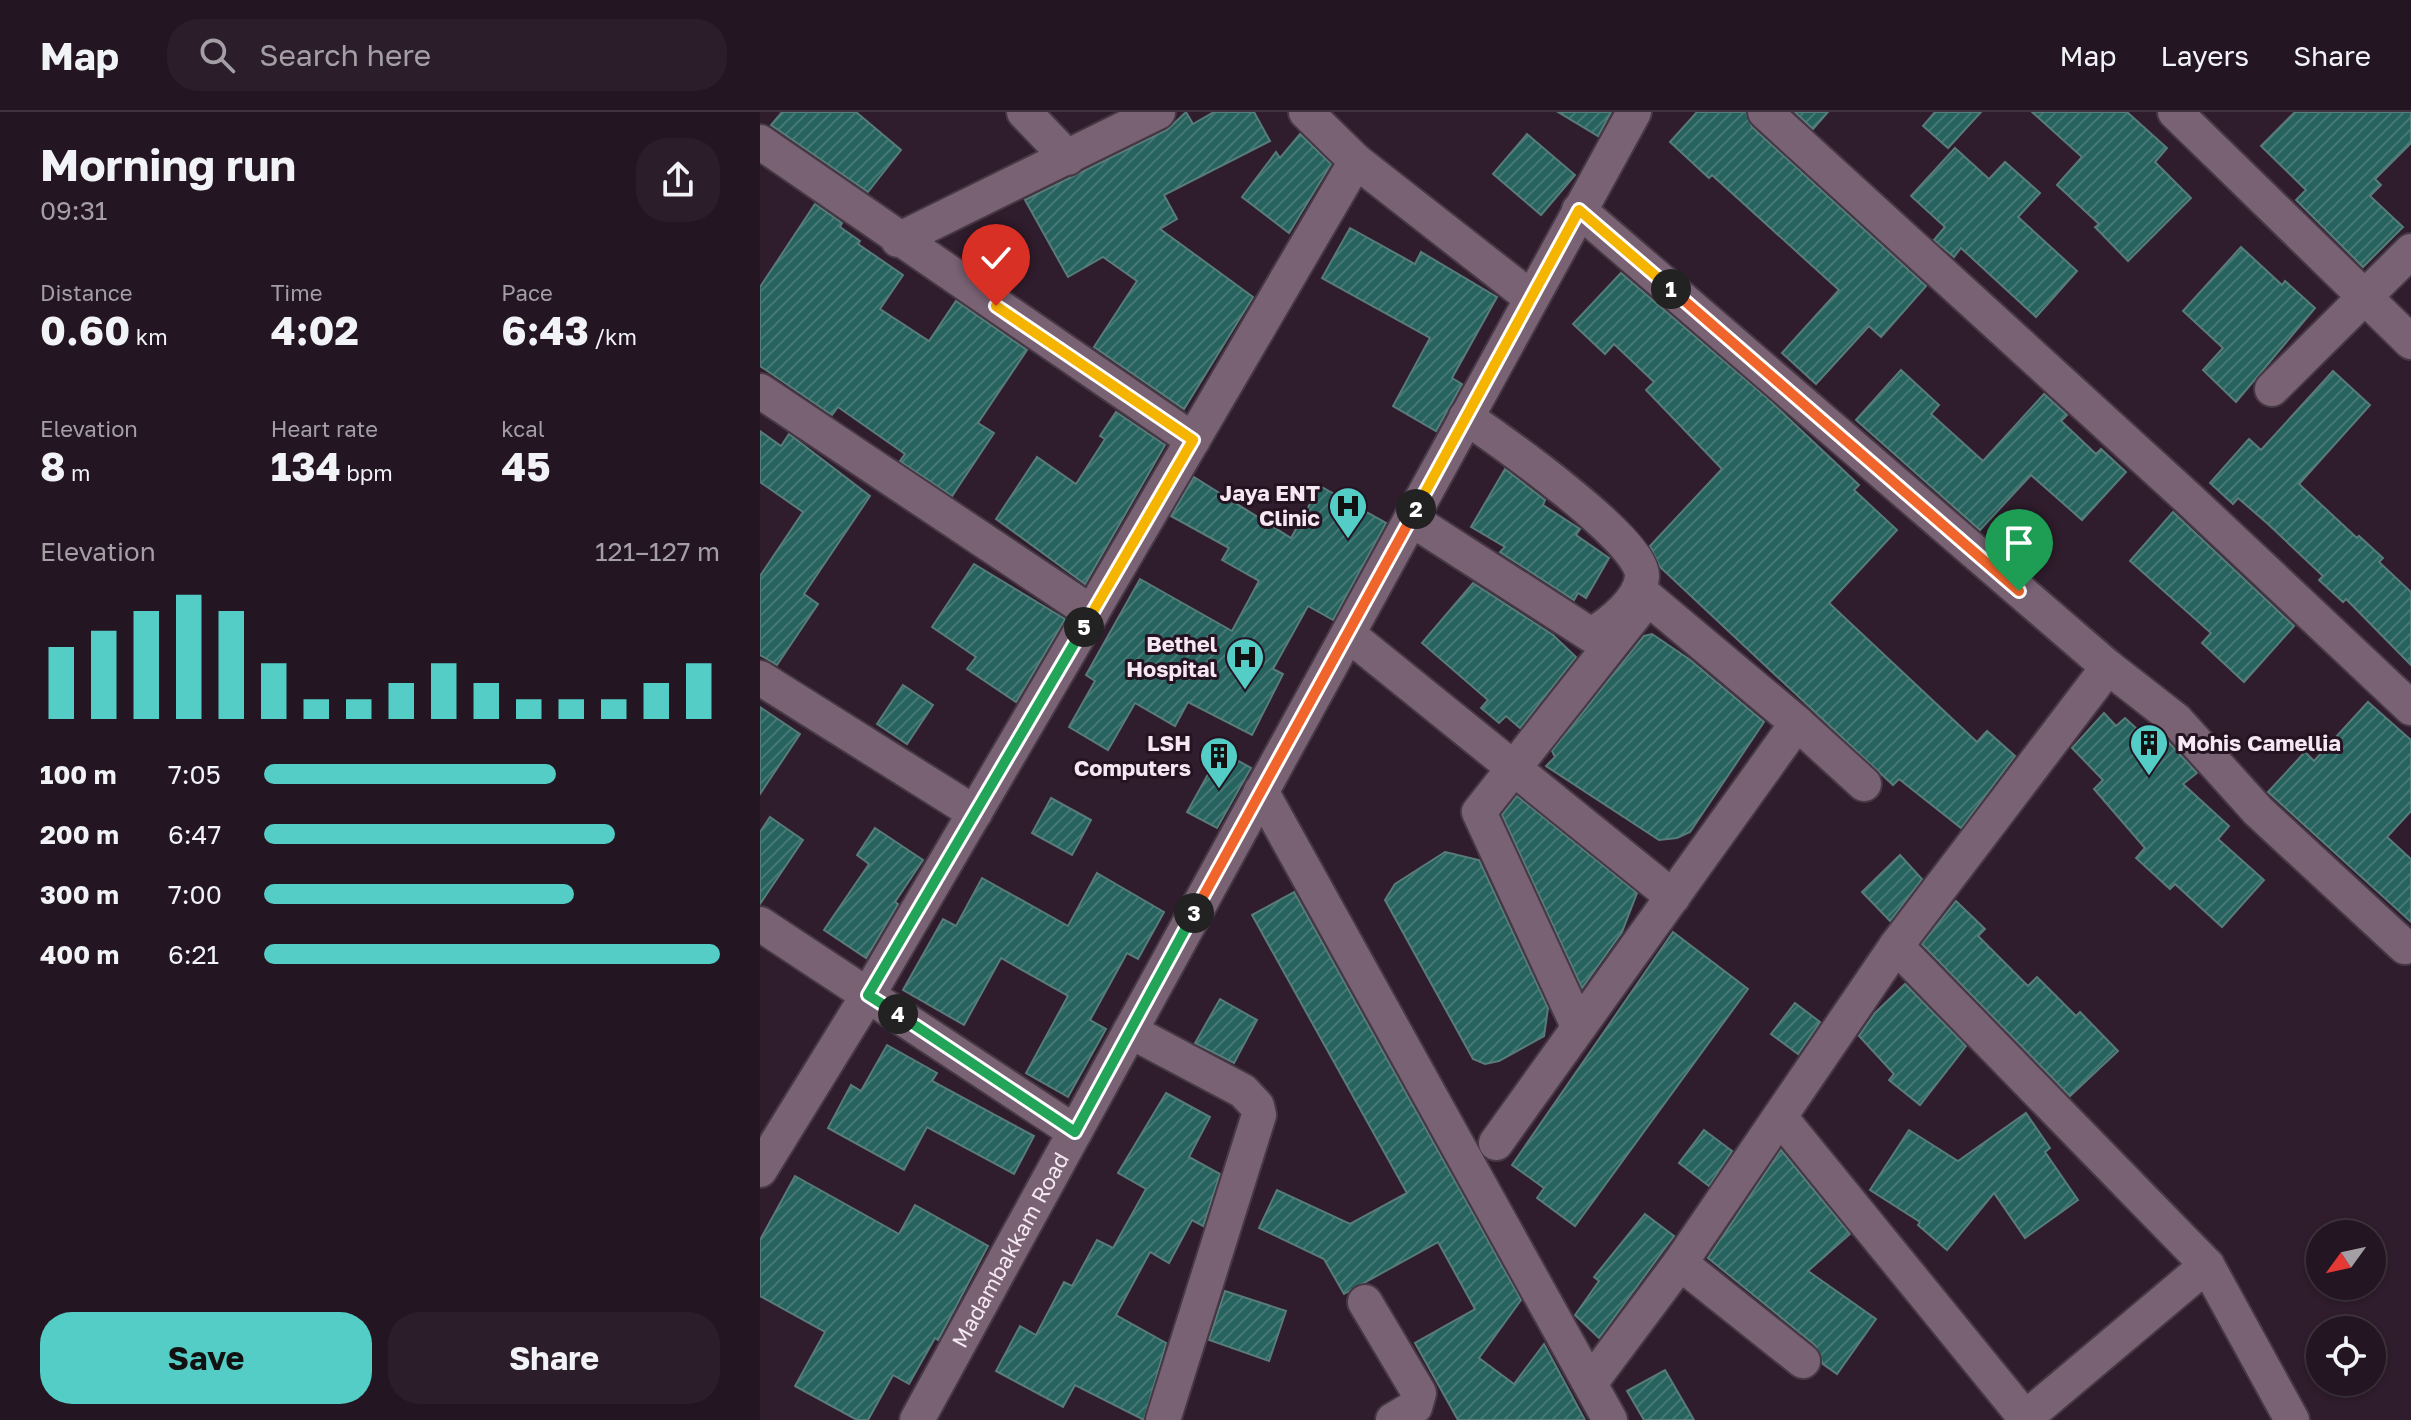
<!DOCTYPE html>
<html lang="en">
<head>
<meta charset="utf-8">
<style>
  body { margin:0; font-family:"Golos Text",sans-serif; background:#2b1e2a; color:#f1f3f6; height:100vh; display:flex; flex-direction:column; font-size:30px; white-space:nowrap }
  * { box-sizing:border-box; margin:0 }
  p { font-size:26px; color:#a39fa5 }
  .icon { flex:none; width:44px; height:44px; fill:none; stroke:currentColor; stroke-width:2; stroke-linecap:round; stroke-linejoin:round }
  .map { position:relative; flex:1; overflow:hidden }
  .panel { display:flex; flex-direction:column; background:#231521; width:760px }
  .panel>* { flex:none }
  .needle { width:52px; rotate:237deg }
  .tools { position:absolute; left:1546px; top:1108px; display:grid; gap:16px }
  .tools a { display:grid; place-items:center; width:80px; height:80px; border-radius:50%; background:#231521; box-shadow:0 2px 6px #0004,0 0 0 2px #40343f; font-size:40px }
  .pin { position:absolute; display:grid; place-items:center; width:68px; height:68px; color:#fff; margin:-82px -34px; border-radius:50% 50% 50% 0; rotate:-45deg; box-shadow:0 0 8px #0007 }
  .pin .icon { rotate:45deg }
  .km { position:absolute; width:40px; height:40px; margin:-20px; border-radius:50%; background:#222; color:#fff; font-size:22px; line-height:40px; text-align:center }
  .round { display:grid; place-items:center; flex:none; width:84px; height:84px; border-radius:32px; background:#2b1e2a }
  .headline { display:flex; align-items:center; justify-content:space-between; height:136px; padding:0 40px }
  h1 { font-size:44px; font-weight:700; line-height:60px }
  .stats { display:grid; grid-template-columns:repeat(3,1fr); gap:12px; height:136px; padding:8px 40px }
  .stats div { display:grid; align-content:center }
  .stats b { font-size:40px; font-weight:700 }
  .stats small { font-size:22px; font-weight:400 }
  .stats p { font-size:22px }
  .chart { height:224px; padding:16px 40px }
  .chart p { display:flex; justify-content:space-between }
  .chart svg { width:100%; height:144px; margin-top:8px; stroke:#54cdc6; stroke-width:6 }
  .cta { display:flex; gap:16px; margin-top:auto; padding:16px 40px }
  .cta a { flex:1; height:92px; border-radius:32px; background:#54cdc6; color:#111; font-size:32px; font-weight:700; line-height:92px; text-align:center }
  .cta a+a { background:#2b1e2a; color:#f1f3f6 }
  ul { padding:0 40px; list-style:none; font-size:26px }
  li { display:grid; grid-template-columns:128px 96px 1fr; align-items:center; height:60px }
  li i { height:20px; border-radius:10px; background:#54cdc6 }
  header { display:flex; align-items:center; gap:48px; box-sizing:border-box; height:112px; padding:0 40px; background:#231521; border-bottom:2px solid #40343f }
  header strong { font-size:38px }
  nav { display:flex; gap:44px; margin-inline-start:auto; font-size:28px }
  .search { width:560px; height:72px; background:#2b1e2a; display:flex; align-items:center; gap:20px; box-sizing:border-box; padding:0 28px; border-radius:32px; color:#a39fa5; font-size:30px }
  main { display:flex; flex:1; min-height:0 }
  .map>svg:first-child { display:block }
</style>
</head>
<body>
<header>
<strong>Map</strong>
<div class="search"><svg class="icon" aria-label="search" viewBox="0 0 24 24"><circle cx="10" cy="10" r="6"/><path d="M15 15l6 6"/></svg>Search here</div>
<nav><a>Map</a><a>Layers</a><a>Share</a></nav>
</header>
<main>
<section class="panel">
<div class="headline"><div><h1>Morning run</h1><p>09:31</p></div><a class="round"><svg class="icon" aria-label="share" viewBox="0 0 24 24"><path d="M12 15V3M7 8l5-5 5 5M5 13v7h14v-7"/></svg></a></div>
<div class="stats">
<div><p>Distance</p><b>0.60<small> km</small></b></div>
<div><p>Time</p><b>4:02</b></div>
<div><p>Pace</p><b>6:43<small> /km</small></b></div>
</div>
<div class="stats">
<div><p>Elevation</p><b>8<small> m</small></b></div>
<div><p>Heart rate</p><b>134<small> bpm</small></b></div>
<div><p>kcal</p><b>45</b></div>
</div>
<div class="chart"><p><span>Elevation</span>121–127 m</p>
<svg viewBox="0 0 160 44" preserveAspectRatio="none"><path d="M5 44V22M15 44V17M25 44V11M35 44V6M45 44V11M55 44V27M65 44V38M75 44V38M85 44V33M95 44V27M105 44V33M115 44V38M125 44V38M135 44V38M145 44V33M155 44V27"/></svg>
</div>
<ul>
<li><b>100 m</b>7:05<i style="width:64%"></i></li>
<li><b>200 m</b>6:47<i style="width:77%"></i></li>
<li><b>300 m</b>7:00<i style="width:68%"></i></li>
<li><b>400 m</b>6:21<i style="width:100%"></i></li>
</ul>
<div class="cta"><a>Save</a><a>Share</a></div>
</section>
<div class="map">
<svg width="1651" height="1308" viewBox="0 0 1651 1308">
  <defs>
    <pattern id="building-hatch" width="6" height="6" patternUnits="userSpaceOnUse" patternTransform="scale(2)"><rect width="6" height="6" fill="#26625e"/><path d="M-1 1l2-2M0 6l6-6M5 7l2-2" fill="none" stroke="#467876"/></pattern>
  </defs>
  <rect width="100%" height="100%" fill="#2f1c2c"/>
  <g fill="url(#building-hatch)" stroke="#587c79" stroke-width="2">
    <polygon points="22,0 96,0 141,38 108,80 11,13"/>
    <polygon points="426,0 433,12 454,0 494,0 510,29 404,83 417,107 400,117 493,185 424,297 334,235 377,169 343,145 308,165 265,88 407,18"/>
    <polygon points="798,0 851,0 838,24"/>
    <polygon points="937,0 986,0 992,15 1166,174 1121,225 1109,214 1056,272 1022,241 1079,178 952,63 949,66 910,30"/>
    <polygon points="1035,0 1068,0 1053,17"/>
    <polygon points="1175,0 1221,0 1188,36 1163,14"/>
    <polygon points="1272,0 1367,0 1407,36 1395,50 1431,86 1368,149 1335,115 1339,112 1297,73 1322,45"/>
    <polygon points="1535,0 1651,0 1651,31 1615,67 1621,73 1610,84 1643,115 1603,155 1536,88 1546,78 1501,34"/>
    <polygon points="540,22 571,52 529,121 482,85 516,40 520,46"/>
    <polygon points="767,22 815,63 781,103 733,62"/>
    <polygon points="1195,36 1229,67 1245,50 1280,81 1258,105 1317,159 1276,205 1201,136 1194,145 1174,128 1185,115 1151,84"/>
    <polygon points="55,92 82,111 80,115 100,129 98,132 143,163 120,197 169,229 196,189 267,238 218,311 234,321 192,384 140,349 145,342 78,295 72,303 0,254 0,175"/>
    <polygon points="590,116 655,152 661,140 737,185 692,266 702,272 676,319 633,294 670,226 562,166"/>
    <polygon points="1481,135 1522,173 1525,169 1555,196 1476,290 1443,258 1463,236 1423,199"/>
    <polygon points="861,161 1007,286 1099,373 1094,378 1137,418 1069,491 1217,630 1227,619 1255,644 1201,716 1139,667 1133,673 900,455 890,434 962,357 886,278 894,270 854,232 845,242 813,212"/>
    <polygon points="1141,258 1179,293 1171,302 1223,349 1284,282 1307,303 1301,309 1336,342 1341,337 1366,360 1322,408 1271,363 1220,418 1096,308"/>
    <polygon points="1573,259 1610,293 1539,372 1597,426 1599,424 1623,446 1619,450 1651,480 1651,553 1586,487 1583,490 1559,468 1563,464 1508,412 1478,386 1473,392 1450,371 1489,327 1501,338"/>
    <polygon points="356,300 405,333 325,472 236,407 277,345 316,372 345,327 340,324"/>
    <polygon points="0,319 21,334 29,322 110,384 44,482 58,492 17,553 0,543 0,464 43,400 0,370"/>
    <polygon points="745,357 785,388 783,393 820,417 816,423 849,446 826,486 818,481 814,488 740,440 745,435 711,415"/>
    <polygon points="434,365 531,426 560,374 626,411 573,508 548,494 513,557 523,562 492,623 428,590 415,614 375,591 348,638 309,615 335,569 326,563 380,467 472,519 499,469 462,448 469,436 411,404"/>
    <polygon points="1413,400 1534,514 1484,570 1442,531 1451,521 1370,449"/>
    <polygon points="214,452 305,507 256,590 207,557 216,545 172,515"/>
    <polygon points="713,471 793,523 816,545 760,616 746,604 739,611 721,596 728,588 662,531"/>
    <polygon points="892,522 929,547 1004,610 930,720 917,726 899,728 786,654 795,645 792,639 884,524"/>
    <polygon points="143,573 173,593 147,632 117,612"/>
    <polygon points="1608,590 1651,628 1651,699 1627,725 1651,747 1651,810 1508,680 1545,640 1554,649"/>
    <polygon points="0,595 40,622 0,682"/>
    <polygon points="1344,601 1356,614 1365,606 1388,627 1397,619 1402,623 1437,661 1423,672 1469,714 1458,727 1504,768 1462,815 1415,772 1410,777 1376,746 1385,736 1334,677 1343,668 1312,636"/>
    <polygon points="461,639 491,656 457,716 427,700"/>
    <polygon points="757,684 877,781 862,820 822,876 742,703"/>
    <polygon points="291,686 331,708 312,743 272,721"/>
    <polygon points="10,705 43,728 0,792 0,720"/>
    <polygon points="115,716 163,748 135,790 138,792 106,846 64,818 109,752 97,743"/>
    <polygon points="685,740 719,748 788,896 784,924 739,949 725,952 713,947 625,788 635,772"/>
    <polygon points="1140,743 1162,767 1130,809 1102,780"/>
    <polygon points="337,761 404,800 378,847 367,841 330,908 346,917 308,985 266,961 308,884 241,846 204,913 143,878 183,807 196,814 222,766 308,814"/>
    <polygon points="534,780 761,1188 719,1246 754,1272 784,1232 825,1308 698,1308 655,1231 715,1197 678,1130 584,1182 564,1147 499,1116 517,1078 590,1112 647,1081 492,803"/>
    <polygon points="1196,789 1225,817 1218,824 1268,874 1277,865 1316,904 1320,900 1358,939 1310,984 1162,832"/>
    <polygon points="913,820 988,877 815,1114 777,1086 784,1076 752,1053"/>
    <polygon points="1145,872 1206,934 1160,993 1129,968 1134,962 1099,924 1115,901"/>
    <polygon points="460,887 497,908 474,951 435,931"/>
    <polygon points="1035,891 1060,910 1038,942 1011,922"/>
    <polygon points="127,933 177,961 172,969 274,1024 254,1062 167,1015 144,1058 68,1016 91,973 101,979"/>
    <polygon points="406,981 450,1005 429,1045 460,1062 443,1114 432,1108 409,1151 390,1140 356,1203 406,1231 384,1308 315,1273 303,1295 236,1259 260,1214 276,1223 304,1170 312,1174 337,1128 353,1136 386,1077 358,1061"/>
    <polygon points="1266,1001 1290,1036 1285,1040 1318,1088 1265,1126 1234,1081 1187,1138 1158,1113 1160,1110 1110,1078 1149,1018 1198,1049"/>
    <polygon points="944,1018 972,1039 949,1074 919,1051"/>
    <polygon points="1021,1038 1090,1122 1048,1159 1116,1207 1077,1262 1063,1252 1055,1233 948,1146"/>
    <polygon points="35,1064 139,1122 155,1093 228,1134 178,1228 175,1226 149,1272 133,1263 108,1308 97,1308 35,1274 65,1220 0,1184 0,1128"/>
    <polygon points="885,1102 914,1124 839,1226 815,1203 839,1169 834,1165"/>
    <polygon points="465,1179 526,1199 509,1249 449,1228"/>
    <polygon points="905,1258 934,1308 884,1308 867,1279"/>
  </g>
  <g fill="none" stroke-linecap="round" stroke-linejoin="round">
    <g stroke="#473845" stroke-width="38">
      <g id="minor">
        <polyline points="264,0 308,46"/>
        <polyline points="546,0 596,49 770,185"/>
        <polyline points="1005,0 1429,387 1651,596"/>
        <polyline points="1415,0 1651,230"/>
        <polyline points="0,30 433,328"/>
        <polyline points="819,98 1348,555 1416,608 1498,699 1645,835"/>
        <polyline points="138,128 398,0"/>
        <polyline points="1512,277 1651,139"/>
        <polyline points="0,279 332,501"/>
        <path d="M 651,407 L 831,523 C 850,512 881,488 882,464 C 884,429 738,327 706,305"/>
        <polyline points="589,523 913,785"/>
        <polyline points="0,566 215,701"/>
        <polyline points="1037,611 1104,672"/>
        <polyline points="501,679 850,1308"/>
        <polyline points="0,812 315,1020"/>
        <polyline points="1136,834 1447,1153 1532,1308"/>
        <polyline points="370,919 483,979 497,994 499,1003 403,1308"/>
        <polyline points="1020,1005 1267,1308"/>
        <polyline points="736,1031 1037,611 888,486 719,700 818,914"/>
        <polyline points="0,1058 108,883 596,49"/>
        <polyline points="920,1151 1043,1249"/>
        <polyline points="605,1190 659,1281 655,1295 633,1308"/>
        <polyline points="831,1270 920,1151 1136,834 1348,555"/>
        <path id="s1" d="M 157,1308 L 874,0"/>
        <polyline points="1263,1308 1447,1153"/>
      </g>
    </g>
    <use href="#minor" stroke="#786274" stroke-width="34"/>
  </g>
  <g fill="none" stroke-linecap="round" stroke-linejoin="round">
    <g stroke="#fff" stroke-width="16">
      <polyline id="split-1" points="911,177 1259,479"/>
    </g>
    <g stroke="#fff" stroke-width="16">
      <polyline id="split-2" points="656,397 819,98 911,177"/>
    </g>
    <g stroke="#fff" stroke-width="16">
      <polyline id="split-3" points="434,801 656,397"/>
    </g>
    <g stroke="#fff" stroke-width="16">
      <polyline id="split-4" points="138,902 315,1020 434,801"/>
    </g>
    <g stroke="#fff" stroke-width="16">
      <polyline id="split-5" points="138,902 108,883 324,515"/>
    </g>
    <g stroke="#fff" stroke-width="16">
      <polyline id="split-6" points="236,194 433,328 324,515"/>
    </g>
    <use href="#split-1" stroke="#f0652b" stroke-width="10"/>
    <use href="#split-2" stroke="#f5b400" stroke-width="10"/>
    <use href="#split-3" stroke="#f0652b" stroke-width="10"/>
    <use href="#split-4" stroke="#22a559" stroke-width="10"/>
    <use href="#split-5" stroke="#22a559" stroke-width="10"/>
    <use href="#split-6" stroke="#f5b400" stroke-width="10"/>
  </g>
  <defs>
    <g id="hospital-pin" transform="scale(2)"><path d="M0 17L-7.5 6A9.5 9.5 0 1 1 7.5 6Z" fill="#54cdc6" stroke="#251322"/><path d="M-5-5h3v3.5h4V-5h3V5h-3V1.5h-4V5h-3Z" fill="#111"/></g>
    <g id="building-pin" transform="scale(2)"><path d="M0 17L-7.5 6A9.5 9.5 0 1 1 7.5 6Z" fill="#54cdc6" stroke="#251322"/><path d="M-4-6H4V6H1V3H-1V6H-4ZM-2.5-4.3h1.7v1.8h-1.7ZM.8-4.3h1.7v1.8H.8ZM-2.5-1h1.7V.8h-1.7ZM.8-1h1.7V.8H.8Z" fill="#111"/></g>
  </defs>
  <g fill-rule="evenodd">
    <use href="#hospital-pin" x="588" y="394"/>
    <use href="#hospital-pin" x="485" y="545"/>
    <use href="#building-pin" x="1389" y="631"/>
    <use href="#building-pin" x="459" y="644"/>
  </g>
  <g text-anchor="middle" stroke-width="6" stroke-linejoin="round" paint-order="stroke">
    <g font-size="22" font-weight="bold" fill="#f5e8f3" stroke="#251322" text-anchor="end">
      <text x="560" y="389">Jaya ENT<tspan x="560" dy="25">Clinic</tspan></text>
      <text x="457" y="540">Bethel<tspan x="457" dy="25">Hospital</tspan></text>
      <text x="431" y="639">LSH<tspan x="431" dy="25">Computers</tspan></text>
      <text x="1417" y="639" text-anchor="start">Mohis Camellia</text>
    </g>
    <g font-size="22" fill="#f5e8f3" stroke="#251322">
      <text dy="8" stroke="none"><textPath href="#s1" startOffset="194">Madambakkam Road</textPath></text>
    </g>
  </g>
</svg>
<div class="tools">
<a><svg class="needle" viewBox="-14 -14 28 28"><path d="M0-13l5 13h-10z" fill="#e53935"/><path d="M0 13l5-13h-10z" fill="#a39fa5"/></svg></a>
<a><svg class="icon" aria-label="locate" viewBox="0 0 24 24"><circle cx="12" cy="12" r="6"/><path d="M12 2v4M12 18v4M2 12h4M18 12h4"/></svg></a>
</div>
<div class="pin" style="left:1259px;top:479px;background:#1e9e55"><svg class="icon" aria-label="arrive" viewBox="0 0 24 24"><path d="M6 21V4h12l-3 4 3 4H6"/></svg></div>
<div class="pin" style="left:236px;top:194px;background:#d93025"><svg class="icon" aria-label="check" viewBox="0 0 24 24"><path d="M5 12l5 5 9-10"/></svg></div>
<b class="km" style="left:911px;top:177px">1</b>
<b class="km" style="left:656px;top:397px">2</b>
<b class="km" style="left:434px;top:801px">3</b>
<b class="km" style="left:138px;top:902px">4</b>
<b class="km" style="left:324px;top:515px">5</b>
</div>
</main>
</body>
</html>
